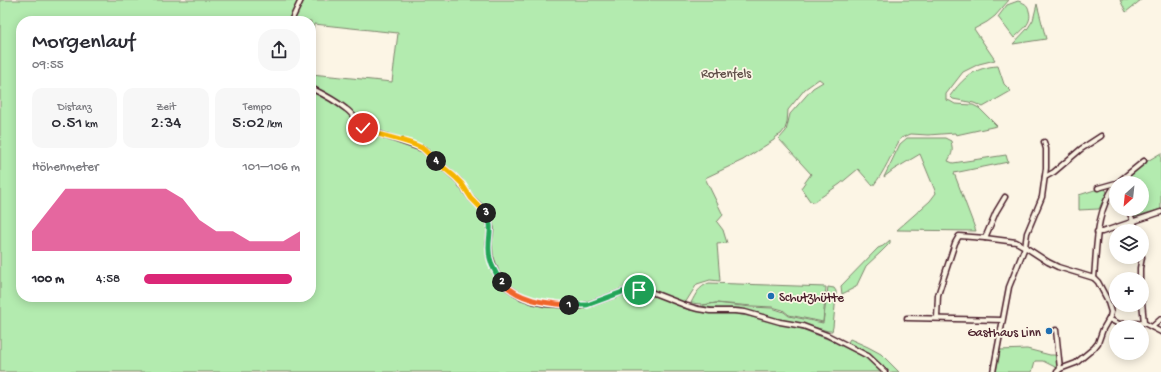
<!DOCTYPE html>
<html lang="de">
<head>
<meta charset="utf-8">
<style>
  body { margin:0; font-family:"Gochi Hand",sans-serif; background:#f7f7f7; color:#2b2b33; height:100vh; display:flex; flex-direction:column; font-size:15px; white-space:nowrap }
  * { box-sizing:border-box; margin:0 }
  p { font-size:13px; color:#7c7c81 }
  .icon { flex:none; width:22px; height:22px; fill:none; stroke:currentColor; stroke-width:2; stroke-linecap:round; stroke-linejoin:round }
  .map { position:relative; flex:1; overflow:hidden }
  .sheet { position:absolute; left:16px; top:16px; width:300px; height:286px; display:flex; flex-direction:column; background:#fff; border-radius:16px; box-shadow:0 2px 10px #0003 }
  .sheet>* { flex:none }
  .needle { width:26px; rotate:207deg }
  .tools { position:absolute; left:1109px; top:176px; display:grid; gap:8px }
  .tools a { display:grid; place-items:center; width:40px; height:40px; border-radius:50%; background:#fff; box-shadow:0 2px 10px #0003; font-size:20px }
  .pin { position:absolute; display:grid; place-items:center; width:34px; height:34px; color:#fff; margin:-17px; border:2px solid #fff; border-radius:50%; box-shadow:0 1px 4px #0007 }
  .km { position:absolute; width:20px; height:20px; margin:-10px; border-radius:50%; background:#222; color:#fff; font-size:11px; line-height:20px; text-align:center }
  .round { display:grid; place-items:center; flex:none; width:42px; height:42px; border-radius:16px; background:#f7f7f7 }
  .overview { display:flex; align-items:center; justify-content:space-between; height:68px; padding:0 16px }
  h1 { font-size:22px; font-weight:600; line-height:30px }
  .stats { display:grid; grid-template-columns:repeat(3,1fr); gap:6px; height:68px; padding:4px 16px }
  .stats div { display:grid; align-content:center; border-radius:10px; background:#f7f7f7; text-align:center }
  .stats b { font-size:17px; font-weight:600 }
  .stats small { font-size:11px; font-weight:400 }
  .stats p { font-size:11px }
  .chart { height:112px; padding:8px 16px }
  .chart p { display:flex; justify-content:space-between }
  .chart svg { width:100%; height:72px; margin-top:4px; fill:#db2777; opacity:.7 }
  ul { padding:0 16px; list-style:none; font-size:13px }
  li { display:grid; grid-template-columns:64px 48px 1fr; align-items:center; height:30px }
  li i { height:10px; border-radius:5px; background:#db2777 }
  .map>svg:first-child { display:block }
</style>
</head>
<body>
<div class="map">
<svg width="1161" height="372" viewBox="0 0 1161 372">
  <rect width="100%" height="100%" fill="#fcf5e5"/>
  <filter id="ink" filterUnits="userSpaceOnUse"><feTurbulence type="fractalNoise" baseFrequency=".025" numOctaves="2"/><feDisplacementMap in="SourceGraphic" scale="8" xChannelSelector="R" yChannelSelector="G"/><feConvolveMatrix kernelMatrix="1 2 1 2 8 2 1 2 1" color-interpolation-filters="sRGB"/></filter>
  <g filter="url(#ink)">
    <g fill="#b3ebaf" stroke="#7e856d" fill-rule="evenodd">
      <path d="M 0,0 L 1009,0 L 995,16 L 987,22 L 974,29 L 995,60 L 979,64 L 963,72 L 946,94 L 946,100 L 950,101 L 955,104 L 973,105 L 979,108 L 997,126 L 956,135 L 955,133 L 928,135 L 911,134 L 901,138 C 891,154 885,171 873,186 L 858,169 L 840,184 L 814,202 L 810,201 L 801,188 L 811,174 L 779,139 L 786,131 L 790,114 L 813,88 L 823,82 L 819,79 L 805,89 L 788,110 L 787,123 L 785,129 L 781,134 L 776,137 L 774,140 L 743,160 L 705,178 L 723,215 L 717,222 L 723,230 L 727,243 L 717,244 L 720,281 L 710,280 L 697,284 L 682,308 L 705,313 L 730,313 L 748,316 L 802,329 L 830,340 L 870,360 L 883,372 L 0,372 ZM 21,21 L 311,21 L 311,46 L 314,24 L 398,33 L 392,82 L 311,74 L 311,297 L 21,297 Z"/>
      <polygon points="1120,0 1141,0 1126,12"/>
      <path d="M 1018,1 C 1024,3 1028,4 1029,11 C 1033,23 1022,30 1014,38 L 998,17 L 1007,5 Z"/>
      <polygon points="1037,4 1046,39 1013,44 1028,28 1033,20"/>
      <path d="M 998,66 L 1004,84 L 1011,91 L 983,107 L 974,103 L 953,99 L 950,96 C 963,78 975,67 998,66 Z"/>
      <path d="M 907,138 L 945,138 L 951,141 C 953,151 953,152 948,161 L 953,163 L 1006,155 L 1008,162 L 954,173 L 976,231 L 897,230 L 930,201 L 936,193 L 920,154 L 893,170 L 884,177 L 900,144 Z"/>
      <polygon points="1161,153 1161,209 1134,217 1130,209 1142,209 1142,183 1123,183 1123,181 1144,163"/>
      <polygon points="1104,187 1107,192 1099,209 1079,210 1079,195"/>
      <polygon points="890,240 890,243 881,252 866,266 856,287 842,294 841,286 878,248 883,246"/>
      <path d="M 709,283 L 826,287 L 823,322 L 789,315 L 783,310 L 772,307 L 753,306 L 716,303 L 703,305 L 716,303 L 751,307 L 772,308 L 784,312 L 789,316 L 823,323 L 828,287 L 834,288 L 836,291 L 836,296 L 833,327 L 832,331 L 828,331 L 802,324 L 770,317 L 739,308 L 713,308 L 701,306 L 701,304 L 691,303 C 696,293 699,287 709,283 Z"/>
      <polygon points="850,339 868,347 881,354 899,372 890,372 874,358 850,344 848,342"/>
      <polygon points="1027,349 1050,355 1057,355 1057,368 1043,361 1035,361 1032,372 995,372 999,350"/>
    </g>
    <g fill="none" stroke-linecap="round" stroke-linejoin="round">
      <g stroke="#4a1f2b" stroke-width="7">
        <g id="minor">
          <polyline points="291,21 301,0"/>
          <path d="M 311,88 C 323,94 335,100 346,109 C 356,116 359,127 371,131 L 423,149 L 459,181 L 471,198 L 484,210 L 488,217 L 491,228 L 489,243 L 490,256 L 496,273 L 507,287 L 522,297 L 533,301 L 546,304 L 582,306 L 595,302 L 625,291 L 639,290 L 651,292 L 687,306 L 698,309 L 710,311 L 735,311 L 745,312 L 780,322 L 803,326 L 827,335 L 868,356 L 885,372"/>
          <polyline points="1045,177 1054,172 1081,149 1101,136"/>
          <polyline points="1117,183 1144,161"/>
          <polyline points="1098,188 1116,183"/>
          <polyline points="1128,209 1137,231"/>
          <polyline points="1097,232 1102,232 1161,212"/>
          <polyline points="985,238 996,212 1005,197"/>
          <path d="M 1094,278 C 1097,246 1095,212 1116,184"/>
          <polyline points="1140,279 1140,268 1142,257"/>
          <polyline points="1142,302 1144,323"/>
          <polyline points="907,318 1002,320"/>
          <polyline points="937,318 938,295 955,243 959,236 985,238 1016,242 1025,247 1048,262 1058,267 1094,278 1098,282 1107,299 1111,312 1110,317 1103,329 1098,343 1094,348 1076,363 1060,369 1057,372"/>
          <polyline points="1109,319 1119,324 1144,323 1161,332"/>
          <polyline points="1152,327 1161,319"/>
          <polyline points="1056,330 1060,369"/>
          <polyline points="993,372 1009,287 1025,247 1027,233 1042,197 1046,168 1046,149 1044,142"/>
        </g>
      </g>
      <use href="#minor" stroke="#fcf5e5" stroke-width="4"/>
    </g>
  </g>
  <g fill="none" stroke-linecap="round" stroke-linejoin="round" filter="url(#ink)">
    <g stroke="#fff" stroke-width="8">
      <polyline id="split-1" points="569,305 587,305 625,291 639,290"/>
    </g>
    <g stroke="#fff" stroke-width="8">
      <path id="split-2" d="M 502,282 C 520,301 544,303 569,305"/>
    </g>
    <g stroke="#fff" stroke-width="8">
      <path id="split-3" d="M 486,213 C 494,226 488,236 489,250 C 489,262 495,273 502,282"/>
    </g>
    <g stroke="#fff" stroke-width="8">
      <polyline id="split-4" points="436,161 455,177 462,184 471,198 486,213"/>
    </g>
    <g stroke="#fff" stroke-width="8">
      <path id="split-5" d="M 363,128 C 380,137 405,139 422,148 C 427,152 431,157 436,161"/>
    </g>
    <use href="#split-1" stroke="#22a559" stroke-width="5"/>
    <use href="#split-2" stroke="#f0652b" stroke-width="5"/>
    <use href="#split-3" stroke="#22a559" stroke-width="5"/>
    <use href="#split-4" stroke="#f5b400" stroke-width="5"/>
    <use href="#split-5" stroke="#f5b400" stroke-width="5"/>
  </g>
  <g fill="#1f6fb2" stroke="#fcf5e5" stroke-width="1.5">
    <circle cx="771" cy="296" r="4"/>
    <circle cx="1049" cy="331" r="4"/>
  </g>
  <g text-anchor="middle" stroke-width="3.5" stroke-linejoin="round" paint-order="stroke">
    <g font-size="13" fill="#64524c" stroke="#fcf5e5">
      <text x="726" y="77">Rotenfels</text>
    </g>
    <g font-size="13" fill="#4a1f2b" stroke="#fcf5e5" text-anchor="start">
      <text x="779" y="301">Schutzhütte</text>
      <text x="1041" y="336" text-anchor="end">Gasthaus Linn</text>
    </g>
  </g>
</svg>
<div class="tools">
<a><svg class="needle" viewBox="-14 -14 28 28"><path d="M0-13l5 13h-10z" fill="#e53935"/><path d="M0 13l5-13h-10z" fill="#7c7c81"/></svg></a>
<a><svg class="icon" aria-label="layers" viewBox="0 0 24 24"><path d="M12 4l9 5-9 5-9-5zM3 14l9 5 9-5"/></svg></a>
<a>+</a>
<a>−</a>
</div>
<div class="pin" style="left:639px;top:290px;background:#1e9e55"><svg class="icon" aria-label="arrive" viewBox="0 0 24 24"><path d="M6 21V4h12l-3 4 3 4H6"/></svg></div>
<div class="pin" style="left:363px;top:128px;background:#d93025"><svg class="icon" aria-label="check" viewBox="0 0 24 24"><path d="M5 12l5 5 9-10"/></svg></div>
<b class="km" style="left:569px;top:305px">1</b>
<b class="km" style="left:502px;top:282px">2</b>
<b class="km" style="left:486px;top:213px">3</b>
<b class="km" style="left:436px;top:161px">4</b>
<section class="sheet">
<div class="overview"><div><h1>Morgenlauf</h1><p>09:55</p></div><a class="round"><svg class="icon" aria-label="share" viewBox="0 0 24 24"><path d="M12 15V3M7 8l5-5 5 5M5 13v7h14v-7"/></svg></a></div>
<div class="stats">
<div><p>Distanz</p><b>0.51<small> km</small></b></div>
<div><p>Zeit</p><b>2:34</b></div>
<div><p>Tempo</p><b>5:02<small> /km</small></b></div>
</div>
<div class="chart"><p><span>Höhenmeter</span>101–106 m</p>
<svg viewBox="0 0 160 44" preserveAspectRatio="none"><path d="M0 44V32L10 19L20 6L30 6L40 6L50 6L60 6L70 6L80 6L90 12L100 25L110 32L120 32L130 38L140 38L150 38L160 32V44z"/></svg>
</div>
<ul>
<li><b>100 m</b>4:58<i style="width:95%"></i></li>
</ul>
</section>
</div>
</body>
</html>
